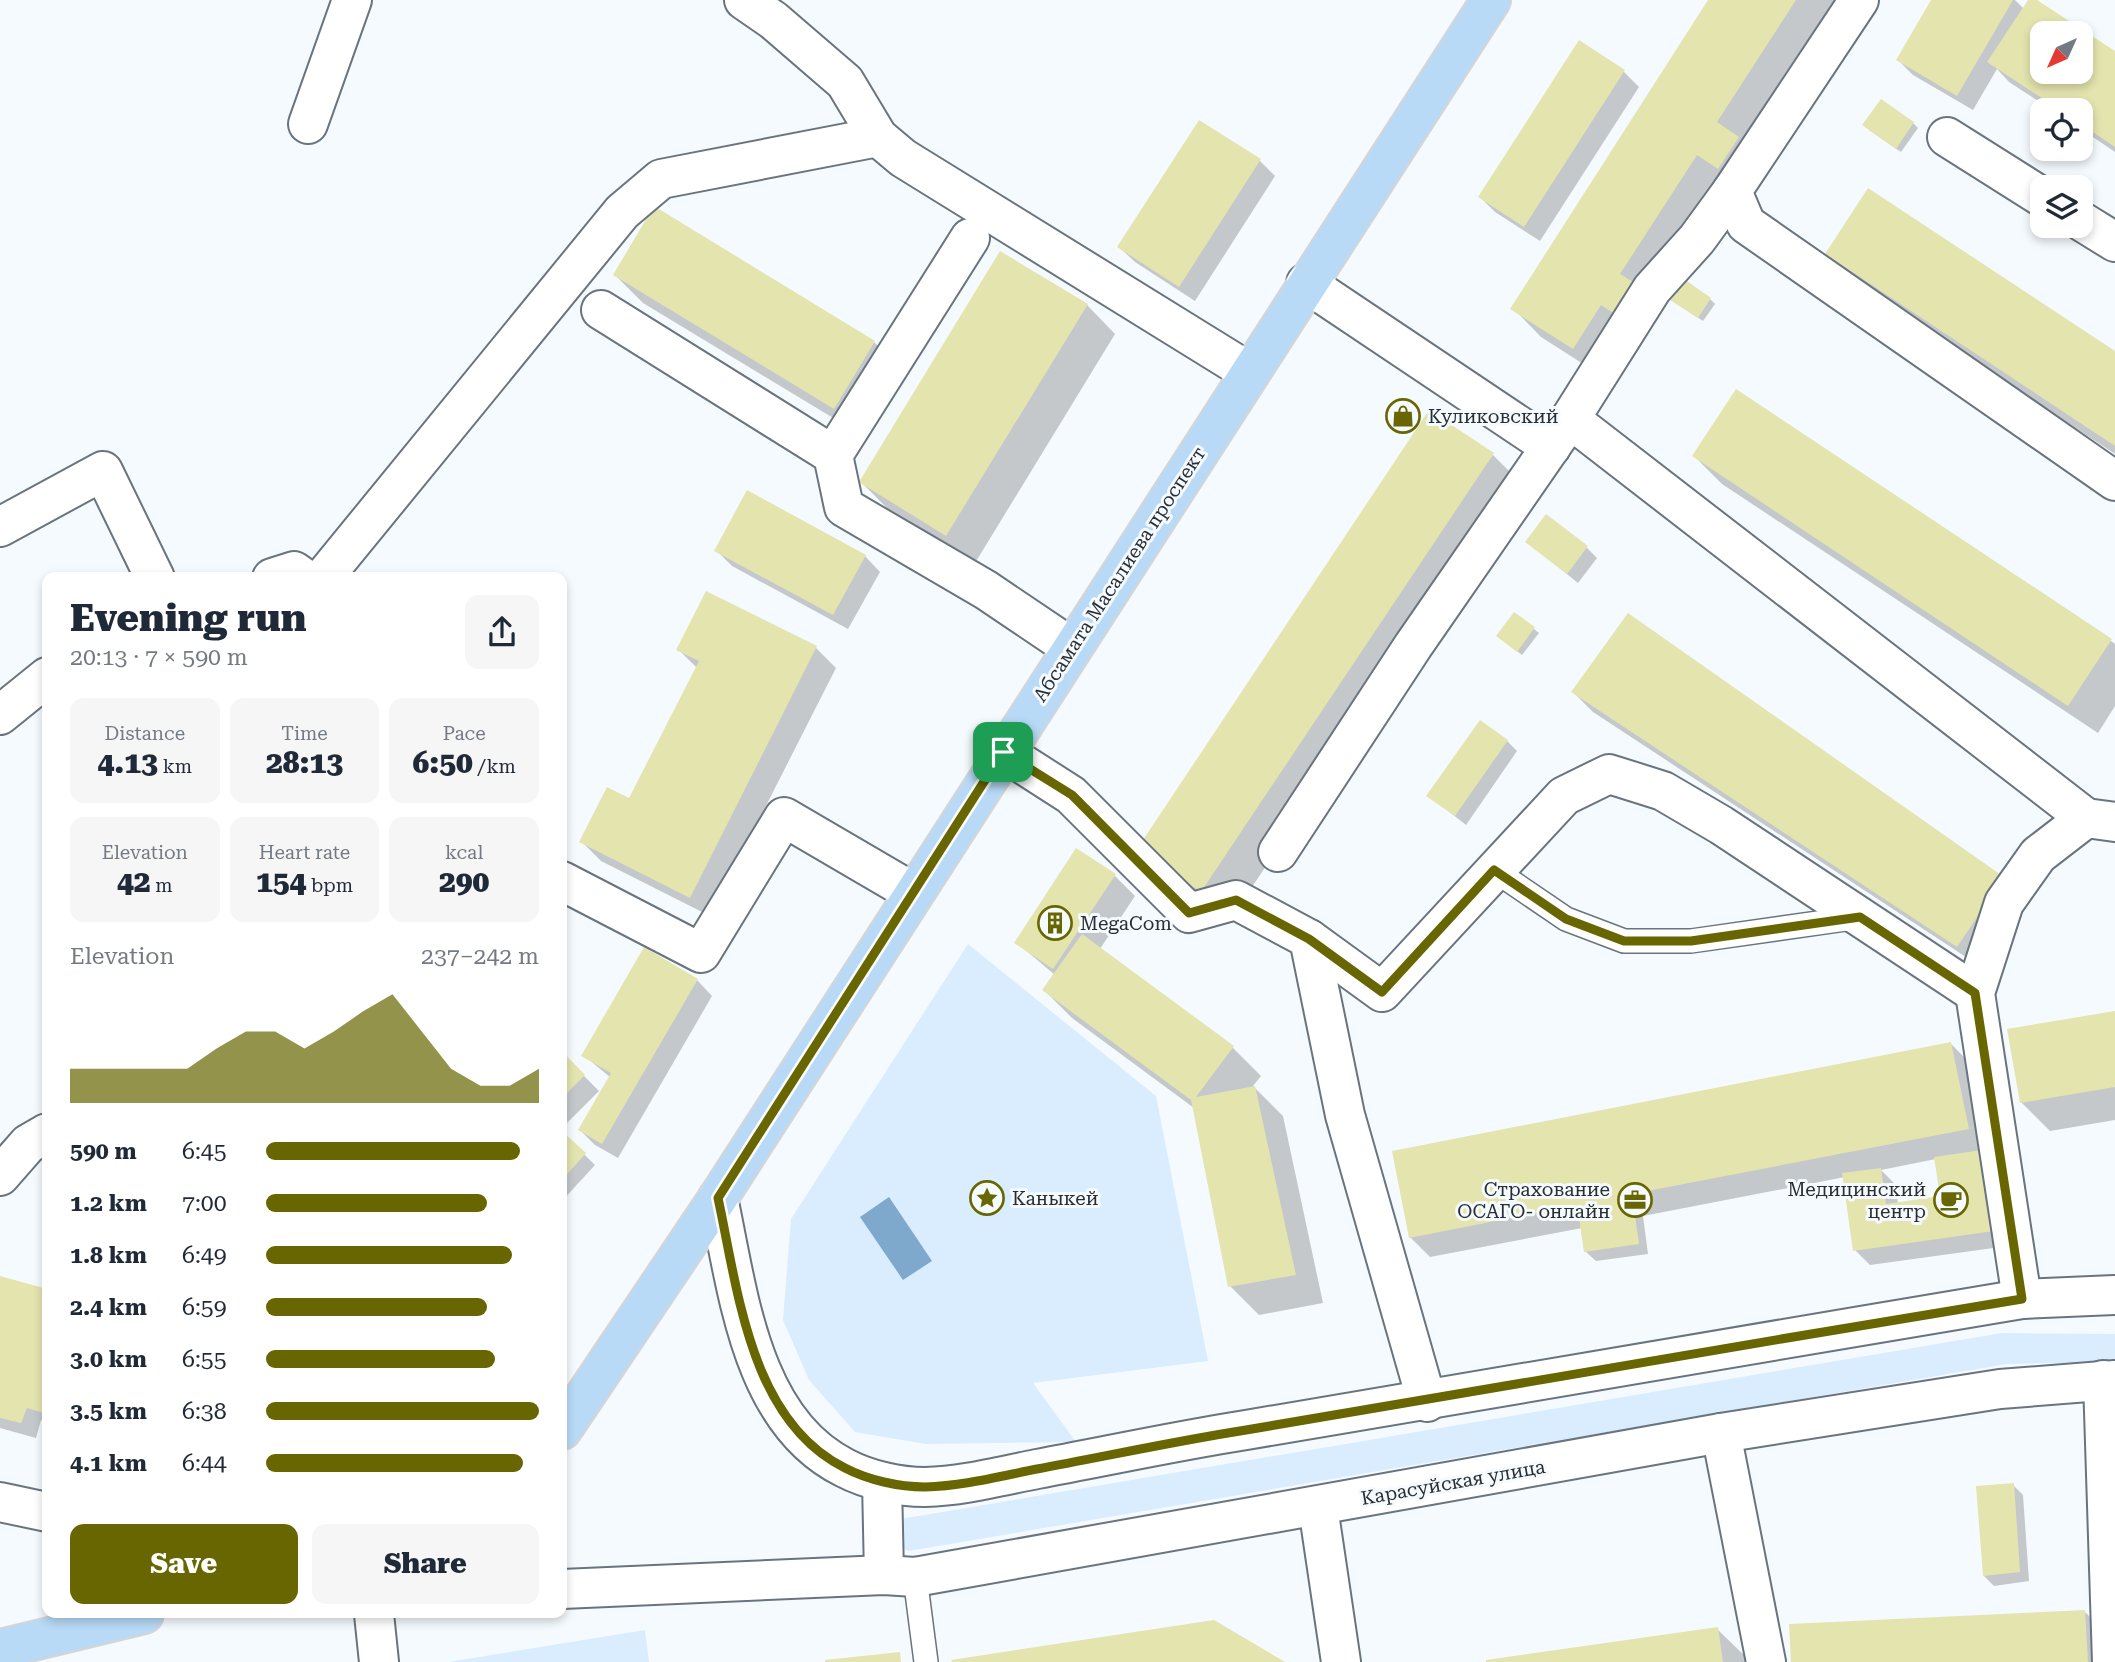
<!DOCTYPE html>
<html lang="en">
<head>
<meta charset="utf-8">
<style>
  body { margin:0; font-family:"Roboto Serif",serif; background:#f6f6f7; color:#1f2937; height:100vh; display:flex; flex-direction:column; font-size:26px; white-space:nowrap }
  * { box-sizing:border-box; margin:0 }
  p { font-size:23px; color:#747a83 }
  .icon { flex:none; width:38px; height:38px; fill:none; stroke:currentColor; stroke-width:2; stroke-linecap:round; stroke-linejoin:round }
  .map { position:relative; flex:1; overflow:hidden }
  .sheet { position:absolute; left:42px; top:572px; width:525px; height:1046px; display:flex; flex-direction:column; background:#fff; border-radius:14px; box-shadow:0 4px 10px #0003 }
  .sheet>* { flex:none }
  .needle { width:46px; rotate:225deg }
  .tools { position:absolute; left:2030px; top:21px; display:grid; gap:14px }
  .tools a { display:grid; place-items:center; width:63px; height:63px; border-radius:14px; background:#fff; box-shadow:0 4px 10px #0003; font-size:35px }
  .pin { position:absolute; display:grid; place-items:center; width:60px; height:60px; color:#fff; margin:-30px; border-radius:14px; box-shadow:0 4px 10px #0006 }
  .round { display:grid; place-items:center; flex:none; width:74px; height:74px; border-radius:14px; background:#f6f6f7 }
  .headline { display:flex; align-items:center; justify-content:space-between; height:119px; padding:0 28px }
  h1 { font-size:38px; font-weight:800; line-height:52px }
  .figures { display:grid; grid-template-columns:repeat(3,1fr); gap:10px; height:119px; padding:7px 28px }
  .figures div { display:grid; align-content:center; border-radius:14px; background:#f6f6f7; text-align:center }
  .figures b { font-size:30px; font-weight:800 }
  .figures small { font-size:19px; font-weight:400 }
  .figures p { font-size:19px }
  .chart { height:196px; padding:14px 28px }
  .chart p { display:flex; justify-content:space-between }
  .chart svg { width:100%; height:126px; margin-top:7px; fill:#686600; opacity:.7 }
  .button { display:flex; gap:14px; margin-top:auto; padding:14px 28px }
  .button a { flex:1; height:80px; border-radius:14px; background:#686600; color:#fff; font-size:28px; font-weight:800; line-height:80px; text-align:center }
  .button a+a { background:#f6f6f7; color:#1f2937 }
  ul { padding:0 28px; list-style:none; font-size:23px }
  li { display:grid; grid-template-columns:112px 84px 1fr; align-items:center; height:52px }
  li i { height:18px; border-radius:9px; background:#686600 }
  .map>svg:first-child { display:block }
</style>
</head>
<body>
<div class="map">
<svg width="2115" height="1662" viewBox="0 0 2115 1662">
  <rect width="100%" height="100%" fill="#f5fafe"/>
  <g fill="#d9edff">
    <polygon points="968,944 1156,1096 1208,1361 1033,1383 1076,1442 926,1444 855,1432 809,1380 783,1320 791,1219"/>
    <polygon points="2002,1333 2115,1334 2115,1362 2007,1364 909,1551 898,1546 901,1519"/>
    <polygon points="645,1630 649,1662 448,1662"/>
  </g>
  <polygon fill="#7ea9cd" points="889,1197 932,1261 903,1280 860,1217"/>
  <g fill="#0003" fill-rule="evenodd">
    <polygon points="1710,0 1842,0 1602,376 1541,337 1513,308"/>
    <path d="M 1933,0 L 2015,0 L 2024,9 L 2030,0 L 2034,0 L 2115,53 L 2115,152 L 2081,129 L 2081,110 L 2052,110 L 2009,82 L 1997,69 L 1973,110 L 1913,75 L 1898,60 ZM 2042,33 L 2081,33 L 2081,72 L 2042,72 Z"/>
    <polygon points="1579,43 1624,72 1639,87 1540,241 1495,212 1480,197"/>
    <polygon points="1200,122 1260,161 1275,176 1195,301 1135,262 1119,247"/>
    <polygon points="1913,123 1918,128 1901,152 1869,130"/>
    <polygon points="1827,254 2115,353 2115,454 1855,283"/>
    <polygon points="615,275 874,342 902,371 863,436 643,303"/>
    <polygon points="1710,299 1715,304 1703,321 1677,304"/>
    <polygon points="1087,305 1115,334 975,563 889,510 861,482"/>
    <polygon points="1736,392 2111,641 2115,644 2115,706 2098,733 1722,484 1694,456"/>
    <polygon points="1493,455 1521,483 1230,920 1167,877"/>
    <polygon points="1527,542 1587,548 1597,558 1578,583"/>
    <polygon points="717,551 865,556 880,572 848,629 732,566"/>
    <polygon points="1515,614 1539,633 1522,655 1503,640"/>
    <polygon points="816,648 836,668 710,916 601,861 581,841 630,801 697,668 678,649"/>
    <polygon points="1573,692 2003,878 1978,965 1593,712"/>
    <polygon points="1507,741 1517,751 1466,825 1429,796"/>
    <polygon points="1115,876 1135,896 1100,949 1232,1047 1261,1076 1253,1086 1283,1116 1323,1303 1259,1315 1230,1286 1194,1108 1072,1018 1044,990 1055,975 1016,942"/>
    <polygon points="697,980 712,996 618,1158 595,1145 580,1130 610,1077 583,1055"/>
    <polygon points="2115,1012 2115,1120 2050,1131 2021,1102"/>
    <path d="M 1951,1044 L 1971,1064 L 2008,1246 L 1870,1265 L 1855,1250 L 1845,1177 L 1643,1216 L 1648,1254 L 1596,1261 L 1585,1251 L 1582,1228 L 1430,1257 L 1410,1237 ZM 1936,1159 L 1942,1197 L 1898,1204 L 1896,1185 L 1881,1170 Z"/>
    <polygon points="562,1054 599,1091 563,1127 562,1126"/>
    <polygon points="562,1133 595,1165 562,1201"/>
    <polygon points="0,1278 47,1291 47,1426 41,1420 36,1438 0,1428"/>
    <polygon points="2013,1485 2023,1495 2029,1581 1994,1586 1984,1576"/>
    <polygon points="2085,1612 2105,1632 2107,1662 1793,1662"/>
    <polygon points="1717,1629 1746,1657 1747,1662 1488,1662"/>
  </g>
  <g fill="#e4e4af" fill-rule="evenodd">
    <polygon points="1708,0 1796,0 1717,122 1739,137 1718,169 1697,155 1620,274 1638,285 1618,316 1601,305 1573,349 1510,309"/>
    <polygon points="1931,0 2013,0 1957,96 1896,60"/>
    <path d="M 2028,0 L 2037,0 L 2115,51 L 2115,147 L 2081,124 L 2081,110 L 2060,110 L 1987,62 ZM 2042,33 L 2081,33 L 2081,72 L 2042,72 Z"/>
    <polygon points="1579,40 1625,70 1524,227 1478,197"/>
    <polygon points="1881,99 1914,122 1896,149 1862,125"/>
    <polygon points="1199,120 1261,159 1179,287 1117,247"/>
    <polygon points="1868,188 2115,351 2115,446 1825,254"/>
    <polygon points="654,206 875,341 834,409 613,275"/>
    <polygon points="1000,251 1088,304 946,536 859,482"/>
    <polygon points="1684,279 1711,298 1698,318 1670,300"/>
    <polygon points="1736,389 2112,639 2068,706 1692,456"/>
    <polygon points="1429,410 1494,453 1201,892 1137,849"/>
    <polygon points="747,490 866,555 833,615 714,551"/>
    <polygon points="1546,514 1588,546 1567,574 1525,542"/>
    <polygon points="706,591 817,646 690,898 579,842 607,787 629,798 699,661 676,650"/>
    <polygon points="1514,612 1535,627 1517,652 1496,636"/>
    <polygon points="1628,613 2004,877 1957,947 1571,692"/>
    <polygon points="1480,720 1508,740 1455,816 1426,796"/>
    <polygon points="1076,848 1116,874 1053,969 1014,943"/>
    <polygon points="1082,934 1234,1046 1196,1097 1255,1086 1296,1275 1228,1287 1191,1100 1042,990"/>
    <polygon points="644,947 698,979 602,1144 578,1130 611,1073 581,1056"/>
    <polygon points="2115,1011 2115,1087 2020,1103 2007,1029"/>
    <polygon points="1951,1042 1969,1129 1632,1194 1639,1244 1584,1252 1577,1205 1409,1238 1392,1151"/>
    <polygon points="562,1051 585,1075 562,1098"/>
    <polygon points="562,1131 586,1153 562,1180"/>
    <polygon points="1982,1150 1994,1231 1853,1251 1842,1173 1881,1168 1886,1204 1940,1196 1934,1157"/>
    <polygon points="0,1276 47,1289 47,1414 27,1408 21,1423 0,1418"/>
    <polygon points="2014,1483 2020,1572 1983,1576 1976,1486"/>
    <polygon points="2085,1610 2088,1662 1791,1662 1789,1624"/>
    <polygon points="1214,1620 1285,1662 952,1662 951,1660"/>
    <polygon points="1718,1627 1723,1662 1486,1662 1486,1660"/>
    <polygon points="900,1652 901,1662 825,1662 825,1660"/>
  </g>
  <g fill="none" stroke-linecap="round" stroke-linejoin="round">
    <g stroke="#69747e" stroke-width="26">
      <g id="lane">
        <polyline points="1494,870 1566,919 1624,941 1691,941 1860,917"/>
        <polyline points="915,1577 926,1662"/>
      </g>
    </g>
    <g stroke="#69747e" stroke-width="42">
      <g id="street">
        <polyline points="744,0 773,20 845,82 878,137 903,158 1249,372"/>
        <polyline points="1859,0 1732,191 1746,224 2115,481"/>
        <polyline points="308,124 352,0"/>
        <polyline points="1947,137 2042,197"/>
        <polyline points="2081,221 2115,242"/>
        <polyline points="970,238 833,455 844,507 986,590 1072,648"/>
        <polyline points="1306,283 1551,447"/>
        <polyline points="601,310 833,455"/>
        <polyline points="1570,419 2086,818"/>
        <polyline points="0,527 103,471 155,578"/>
        <polyline points="272,578 294,571 304,578"/>
        <polyline points="323,578 622,212 661,179 878,137"/>
        <polyline points="0,715 47,677"/>
        <polyline points="1004,752 1071,795 1189,913 1236,900 1309,939 1345,1115 1427,1402"/>
        <polyline points="1278,852 1413,646 1570,419 1652,289 1697,239 1732,191"/>
        <polyline points="562,881 701,953 784,817 914,893"/>
        <polyline points="1309,939 1382,992 1564,796 1609,774 1663,791 1721,825 1975,993"/>
        <polyline points="0,1176 28,1144 47,1133"/>
        <polyline points="2022,1299 1975,993 2004,903 2038,855 2086,818 2115,822"/>
        <polyline points="2103,1380 2112,1662"/>
        <polyline points="1721,1433 1766,1662"/>
        <polyline points="1318,1507 1341,1662"/>
        <polyline points="374,1614 379,1662"/>
      </g>
    </g>
    <g stroke="#69747e" stroke-width="42">
      <g id="secondary">
        <path d="M 718,1198 C 738,1290 750,1421 845,1468 C 868,1480 899,1487 925,1487 C 963,1486 1001,1476 1037,1469 C 1107,1456 1176,1441 1246,1430 C 1504,1387 1763,1342 2022,1299 L 2115,1295"/>
        <polyline points="882,1482 884,1575"/>
        <polyline points="0,1502 47,1512"/>
        <polyline points="562,1589 884,1575 915,1577 1721,1433 2000,1389 2115,1380"/>
      </g>
    </g>
    <g stroke="#d4d5d6" stroke-width="42">
      <g id="primary">
        <polyline points="562,1430 718,1198 1491,0"/>
        <polyline points="0,1649 144,1614"/>
      </g>
    </g>
    <use href="#lane" stroke="#fff" stroke-width="23"/>
    <use href="#street" stroke="#fff" stroke-width="38"/>
    <use href="#secondary" stroke="#fff" stroke-width="38"/>
    <use href="#primary" stroke="#b8daf7" stroke-width="38"/>
  </g>
  <g fill="none" stroke-linecap="round" stroke-linejoin="round">
    <g stroke="#fff" stroke-width="14">
      <path id="route" d="M 1003,752 L 1072,795 L 1189,913 L 1236,900 L 1309,939 L 1382,992 L 1494,870 L 1566,919 L 1624,941 L 1691,941 L 1860,917 L 1975,993 L 2022,1299 C 1763,1341 1504,1387 1246,1430 C 1176,1441 1107,1456 1037,1469 C 1001,1476 963,1486 925,1487 C 899,1487 868,1480 845,1468 C 750,1421 738,1290 718,1198 Z"/>
    </g>
    <use href="#route" stroke="#686600" stroke-width="9"/>
  </g>
  <defs>
    <g id="shop-ring" transform="scale(1.75)"><circle r="9.5" fill="#f5fafe" stroke="#686600" stroke-width="1.5"/><path d="M-5-2.5h2.3a2.7 3.5 0 0 1 5.4 0H5L5.5 6h-11ZM-1.5-2.5h3a1.5 2.3 0 0 0-3 0Z" fill="#686600"/></g>
    <g id="building-ring" transform="scale(1.75)"><circle r="9.5" fill="#f5fafe" stroke="#686600" stroke-width="1.5"/><path d="M-4-6H4V6H1V3H-1V6H-4ZM-2.5-4.3h1.7v1.8h-1.7ZM.8-4.3h1.7v1.8H.8ZM-2.5-1h1.7V.8h-1.7ZM.8-1h1.7V.8H.8Z" fill="#686600"/></g>
    <g id="sight-ring" transform="scale(1.75)"><circle r="9.5" fill="#f5fafe" stroke="#686600" stroke-width="1.5"/><path d="M0-6L1.8-2.2L6-1.7L2.9 1.2L3.7 5.4L0 3.3L-3.7 5.4L-2.9 1.2L-6-1.7L-1.8-2.2Z" fill="#686600"/></g>
    <g id="office-ring" transform="scale(1.75)"><circle r="9.5" fill="#f5fafe" stroke="#686600" stroke-width="1.5"/><path d="M-6-3h4V-5.5h4V-3h4V5H-6ZM-1-4.5V-3h2v-1.5ZM-6 0V1H6V0Z" fill="#686600"/></g>
    <g id="cafe-ring" transform="scale(1.75)"><circle r="9.5" fill="#f5fafe" stroke="#686600" stroke-width="1.5"/><path d="M-5.5-4.5H6V0H3Q3 3.5 0 3.5H-2.5Q-5.5 3.5-5.5 0ZM3-3.2v2h1.7v-2ZM-6 4.5H4V6H-6Z" fill="#686600"/></g>
  </defs>
  <g fill-rule="evenodd">
    <use href="#shop-ring" x="1403" y="416"/>
    <use href="#building-ring" x="1055" y="923"/>
    <use href="#sight-ring" x="987" y="1198"/>
    <use href="#office-ring" x="1635" y="1200"/>
    <use href="#cafe-ring" x="1951" y="1200"/>
  </g>
  <g text-anchor="middle" stroke-width="6" stroke-linejoin="round" paint-order="stroke">
    <g font-size="19" fill="#292e32" stroke="#f5fafe" text-anchor="start">
      <text x="1428" y="423">Куликовский</text>
      <text x="1080" y="930">MegaCom</text>
      <text x="1610" y="1196" text-anchor="end">Страхование<tspan x="1610" dy="22">ОСАГО- онлайн</tspan></text>
      <text x="1926" y="1196" text-anchor="end">Медицинский<tspan x="1926" dy="22">центр</tspan></text>
      <text x="1012" y="1205">Каныкей</text>
    </g>
    <g font-size="19" fill="#292e32" stroke="#f5fafe">
      <text transform="translate(1119 574) rotate(-57)" y="7">Абсамата Масалиева проспект</text>
      <text transform="translate(1453 1482) rotate(-10)" y="7">Карасуйская улица</text>
    </g>
  </g>
</svg>
<div class="tools">
<a><svg class="needle" viewBox="-14 -14 28 28"><path d="M0-13l5 13h-10z" fill="#e53935"/><path d="M0 13l5-13h-10z" fill="#747a83"/></svg></a>
<a><svg class="icon" aria-label="locate" viewBox="0 0 24 24"><circle cx="12" cy="12" r="6"/><path d="M12 2v4M12 18v4M2 12h4M18 12h4"/></svg></a>
<a><svg class="icon" aria-label="layers" viewBox="0 0 24 24"><path d="M12 4l9 5-9 5-9-5zM3 14l9 5 9-5"/></svg></a>
</div>
<div class="pin" style="left:1003px;top:752px;background:#1e9e55"><svg class="icon" aria-label="arrive" viewBox="0 0 24 24"><path d="M6 21V4h12l-3 4 3 4H6"/></svg></div>
<section class="sheet">
<div class="headline"><div><h1>Evening run</h1><p>20:13 · 7 × 590 m</p></div><a class="round"><svg class="icon" aria-label="share" viewBox="0 0 24 24"><path d="M12 15V3M7 8l5-5 5 5M5 13v7h14v-7"/></svg></a></div>
<div class="figures">
<div><p>Distance</p><b>4.13<small> km</small></b></div>
<div><p>Time</p><b>28:13</b></div>
<div><p>Pace</p><b>6:50<small> /km</small></b></div>
</div>
<div class="figures">
<div><p>Elevation</p><b>42<small> m</small></b></div>
<div><p>Heart rate</p><b>154<small> bpm</small></b></div>
<div><p>kcal</p><b>290</b></div>
</div>
<div class="chart"><p><span>Elevation</span>237–242 m</p>
<svg viewBox="0 0 160 44" preserveAspectRatio="none"><path d="M0 44V32L10 32L20 32L30 32L40 32L50 25L60 19L70 19L80 25L90 19L100 12L110 6L120 19L130 32L140 38L150 38L160 32V44z"/></svg>
</div>
<ul>
<li><b>590 m</b>6:45<i style="width:93%"></i></li>
<li><b>1.2 km</b>7:00<i style="width:81%"></i></li>
<li><b>1.8 km</b>6:49<i style="width:90%"></i></li>
<li><b>2.4 km</b>6:59<i style="width:81%"></i></li>
<li><b>3.0 km</b>6:55<i style="width:84%"></i></li>
<li><b>3.5 km</b>6:38<i style="width:100%"></i></li>
<li><b>4.1 km</b>6:44<i style="width:94%"></i></li>
</ul>
<div class="button"><a>Save</a><a>Share</a></div>
</section>
</div>
</body>
</html>
